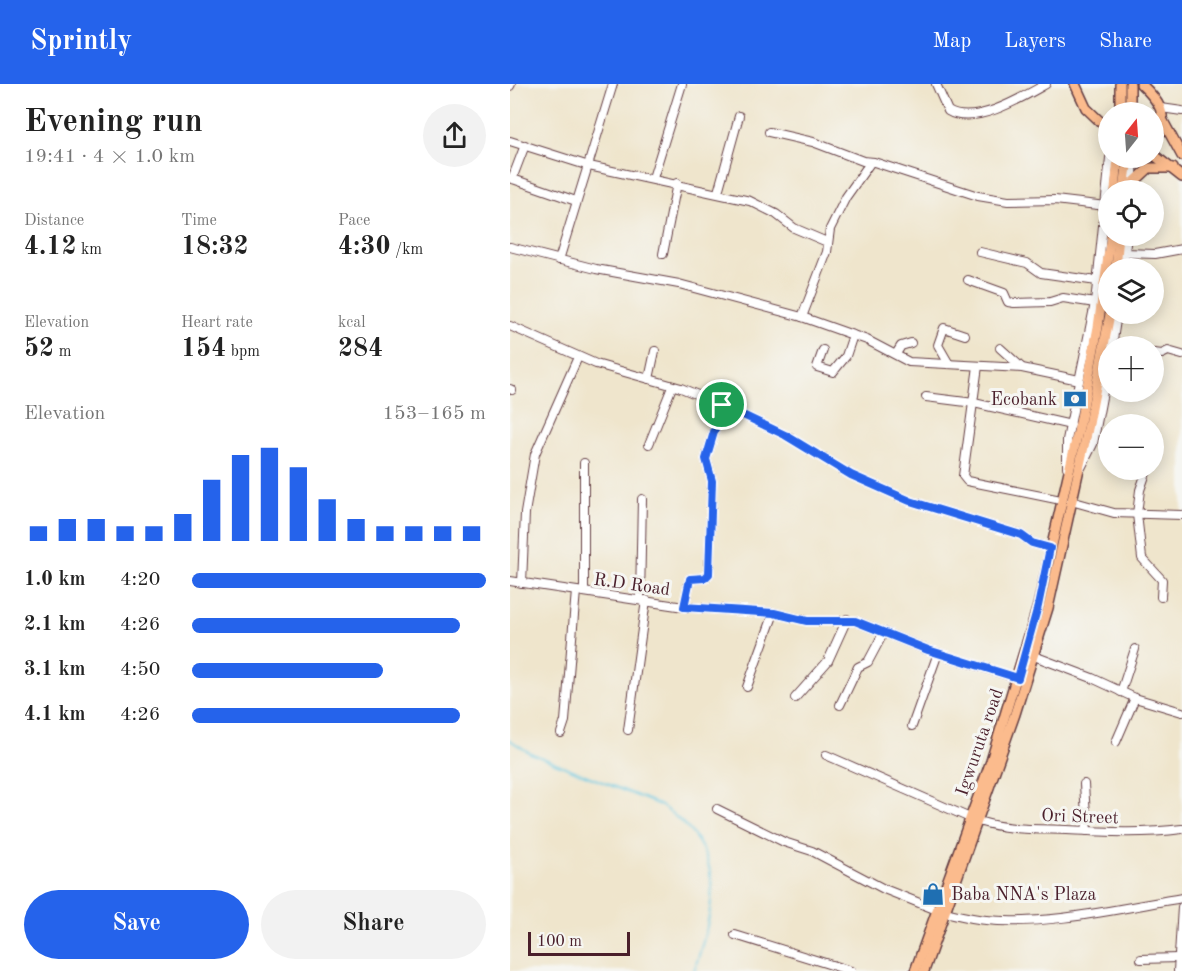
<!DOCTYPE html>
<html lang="en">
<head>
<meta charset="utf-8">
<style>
  body { margin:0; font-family:"Old Standard TT",serif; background:#f2f2f2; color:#222; height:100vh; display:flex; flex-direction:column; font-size:22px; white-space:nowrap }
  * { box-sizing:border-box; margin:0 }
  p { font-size:20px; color:#767676 }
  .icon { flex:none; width:33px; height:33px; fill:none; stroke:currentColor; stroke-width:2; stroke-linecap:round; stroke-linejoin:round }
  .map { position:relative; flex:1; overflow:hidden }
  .drawer { display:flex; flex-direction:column; background:#fff; width:510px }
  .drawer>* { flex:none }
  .needle { width:39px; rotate:17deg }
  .fabs { position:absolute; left:588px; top:18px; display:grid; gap:12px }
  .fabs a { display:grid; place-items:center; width:66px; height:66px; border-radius:50%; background:#fff; box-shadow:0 3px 15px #0003; font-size:30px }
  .scale { position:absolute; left:18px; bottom:15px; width:102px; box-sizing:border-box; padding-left:6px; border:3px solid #4a1f2b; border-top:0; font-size:16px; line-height:21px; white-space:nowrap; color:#4a1f2b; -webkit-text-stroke:4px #f6f6f2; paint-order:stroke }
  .pin { position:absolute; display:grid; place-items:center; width:51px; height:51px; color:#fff; margin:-26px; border:3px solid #fff; border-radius:50%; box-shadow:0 2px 6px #0007 }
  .round { display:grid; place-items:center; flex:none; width:63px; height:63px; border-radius:32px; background:#f2f2f2 }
  .headline { display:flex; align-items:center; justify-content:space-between; height:102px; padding:0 24px }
  h1 { font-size:33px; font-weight:800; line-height:45px }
  .figures { display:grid; grid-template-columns:repeat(3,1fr); gap:9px; height:102px; padding:6px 24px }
  .figures div { display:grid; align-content:center }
  .figures b { font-size:26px; font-weight:800 }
  .figures small { font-size:16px; font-weight:400 }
  .figures p { font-size:16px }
  .chart { height:168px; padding:12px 24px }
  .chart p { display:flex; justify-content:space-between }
  .chart svg { width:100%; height:108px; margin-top:6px; stroke:#2563eb; stroke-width:6 }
  .cta { display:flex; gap:12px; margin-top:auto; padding:12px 24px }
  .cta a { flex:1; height:69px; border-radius:36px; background:#2563eb; color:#fff; font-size:24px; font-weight:800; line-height:69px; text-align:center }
  .cta a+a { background:#f2f2f2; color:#222 }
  ul { padding:0 24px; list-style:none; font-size:20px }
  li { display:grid; grid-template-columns:96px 72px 1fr; align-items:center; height:45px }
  li i { height:15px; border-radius:8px; background:#2563eb }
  header { display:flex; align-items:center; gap:36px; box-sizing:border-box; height:84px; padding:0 30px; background:#2563eb; color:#fff }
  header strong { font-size:28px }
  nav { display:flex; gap:33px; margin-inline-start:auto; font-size:21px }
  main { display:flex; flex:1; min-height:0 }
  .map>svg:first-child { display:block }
</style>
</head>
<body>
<header>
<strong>Sprintly</strong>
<nav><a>Map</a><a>Layers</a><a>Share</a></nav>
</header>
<main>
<section class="drawer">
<div class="headline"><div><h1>Evening run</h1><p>19:41 · 4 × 1.0 km</p></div><a class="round"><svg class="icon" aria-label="share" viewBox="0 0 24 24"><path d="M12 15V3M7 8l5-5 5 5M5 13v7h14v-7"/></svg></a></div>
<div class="figures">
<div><p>Distance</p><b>4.12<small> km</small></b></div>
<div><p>Time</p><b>18:32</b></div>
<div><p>Pace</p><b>4:30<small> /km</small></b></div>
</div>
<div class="figures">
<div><p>Elevation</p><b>52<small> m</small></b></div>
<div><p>Heart rate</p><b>154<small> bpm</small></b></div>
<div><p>kcal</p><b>284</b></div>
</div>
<div class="chart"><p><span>Elevation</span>153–165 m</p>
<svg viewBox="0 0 160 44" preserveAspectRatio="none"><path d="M5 44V38M15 44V35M25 44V35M35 44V38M45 44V38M55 44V33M65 44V19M75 44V9M85 44V6M95 44V14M105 44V27M115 44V35M125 44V38M135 44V38M145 44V38M155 44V38"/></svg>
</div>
<ul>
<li><b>1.0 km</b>4:20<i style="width:100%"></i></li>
<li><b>2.1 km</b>4:26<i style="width:91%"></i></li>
<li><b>3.1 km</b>4:50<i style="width:65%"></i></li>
<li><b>4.1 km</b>4:26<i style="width:91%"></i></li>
</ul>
<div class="cta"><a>Save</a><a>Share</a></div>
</section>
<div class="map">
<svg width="672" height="887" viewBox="0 0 672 887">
  <rect width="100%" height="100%" fill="#f6f6f2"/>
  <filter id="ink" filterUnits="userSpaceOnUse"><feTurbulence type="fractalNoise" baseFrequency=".0167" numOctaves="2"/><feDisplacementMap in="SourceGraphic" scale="12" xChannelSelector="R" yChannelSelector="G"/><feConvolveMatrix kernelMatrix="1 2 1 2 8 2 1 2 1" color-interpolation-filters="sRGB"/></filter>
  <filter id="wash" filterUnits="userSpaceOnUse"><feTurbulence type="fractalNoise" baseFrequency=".008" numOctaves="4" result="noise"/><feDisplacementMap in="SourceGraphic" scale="24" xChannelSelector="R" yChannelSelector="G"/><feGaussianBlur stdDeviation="1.35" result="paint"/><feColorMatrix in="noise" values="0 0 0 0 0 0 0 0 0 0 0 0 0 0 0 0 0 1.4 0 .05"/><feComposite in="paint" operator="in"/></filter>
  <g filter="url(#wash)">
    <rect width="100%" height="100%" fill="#efe5cc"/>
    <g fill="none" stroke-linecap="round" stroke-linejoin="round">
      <path stroke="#62c6e0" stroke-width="2" d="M 0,656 L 20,669 L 150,721 C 219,767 206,819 184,887"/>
    </g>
  </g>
  <g filter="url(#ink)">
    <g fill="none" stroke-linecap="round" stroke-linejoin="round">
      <g stroke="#633d43" stroke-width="10">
        <g id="minor">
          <path d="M 426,0 L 438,27 C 464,43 513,13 536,0"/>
          <polyline points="0,2 1,0"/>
          <polyline points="651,24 672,27"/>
          <polyline points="594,42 598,55"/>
          <polyline points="259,48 303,58 353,77 364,78 468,112 498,117 545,116 596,122"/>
          <polyline points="0,57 79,82 240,117 266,130 284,144 317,158"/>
          <polyline points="0,94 66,117"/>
          <polyline points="143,94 172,0"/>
          <polyline points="2,95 15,61"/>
          <polyline points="622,106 624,74"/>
          <polyline points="208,108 229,32"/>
          <polyline points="0,163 86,185 169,200 292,233 357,256 399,278 512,284 569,296"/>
          <polyline points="470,168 517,179 531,189 587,197"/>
          <polyline points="615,169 645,170 672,165"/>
          <polyline points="153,170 167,99"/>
          <polyline points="49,176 103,0"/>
          <polyline points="613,184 617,152"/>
          <polyline points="458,196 494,209 498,218 504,219 540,218 553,214 585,219"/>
          <polyline points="292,233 317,168 320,145 336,113 360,79"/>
          <polyline points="0,242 86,280 171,304 212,321 275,351 341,391 400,417 511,451 522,459 540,464"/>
          <polyline points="602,262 607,230"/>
          <polyline points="490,264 511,283"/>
          <polyline points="313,266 307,283 323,288 336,272 343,251"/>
          <polyline points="644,269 652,270 658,267 672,271"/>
          <polyline points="386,270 391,262 401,259"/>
          <polyline points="439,280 428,261 434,244 455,251"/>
          <polyline points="468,282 453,392 457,397 551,416"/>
          <polyline points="139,295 145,267"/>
          <polyline points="0,305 2,306"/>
          <polyline points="416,313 464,319 561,341"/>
          <polyline points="139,360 162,303"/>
          <polyline points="557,383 557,356 585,219 600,74"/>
          <polyline points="571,384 583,360 598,282"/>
          <polyline points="637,386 630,406 627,430 632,474 652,496 651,513"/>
          <polyline points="561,417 604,429 672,431"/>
          <polyline points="0,497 174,523 264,529 298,537 345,537 418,566 510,595"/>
          <polyline points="12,499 15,429 25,370 68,273"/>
          <polyline points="74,508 74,379"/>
          <polyline points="130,515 132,415"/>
          <polyline points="174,523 180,495 195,494 199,490 202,397 196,375 212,321"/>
          <polyline points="524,572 582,594 625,614 672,628"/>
          <polyline points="237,603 264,529"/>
          <polyline points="611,608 625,565"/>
          <polyline points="285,614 318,577 337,535"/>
          <polyline points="330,621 348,583 358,578 374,548"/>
          <polyline points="402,642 428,569"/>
          <polyline points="118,646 136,516"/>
          <polyline points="51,649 55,637 66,507"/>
          <polyline points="606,658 625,614"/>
          <polyline points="316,671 460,734"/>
          <polyline points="574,700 577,747"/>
          <polyline points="207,725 274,758 302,767 374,805 427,826"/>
          <path d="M 468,737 C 497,746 525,745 556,746 C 595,748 633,750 672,745"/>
          <path d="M 435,828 C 448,831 462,835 476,836 C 536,842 612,824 672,814"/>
          <polyline points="225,851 341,887"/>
          <polyline points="631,875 668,874"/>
          <polyline points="668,887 672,823"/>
        </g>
      </g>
      <g stroke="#633d43" stroke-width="12">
        <g id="major">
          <polyline points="565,0 576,24 598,45"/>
          <polyline points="620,0 620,28"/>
          <path d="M 631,0 C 647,15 662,33 644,53"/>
          <polyline points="610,28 610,0"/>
          <polyline points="653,37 672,72"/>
          <polyline points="644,71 672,93"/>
          <polyline points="622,100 639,84 663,84"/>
          <polyline points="605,106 608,74"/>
          <polyline points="614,106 618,74"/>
          <polyline points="606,184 609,152"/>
          <polyline points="405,887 481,677 528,522 570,339 588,243 601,152"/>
          <polyline points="414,887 505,630 538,524 579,340 600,230"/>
        </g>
      </g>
      <use href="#minor" stroke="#fff" stroke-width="8"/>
      <use href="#major" stroke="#fbbb8d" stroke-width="9"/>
    </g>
  </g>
  <g fill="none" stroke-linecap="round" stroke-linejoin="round" filter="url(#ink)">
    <g stroke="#fff" stroke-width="12">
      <polygon id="route" points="212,321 275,351 341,391 400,417 511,451 522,459 540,464 528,522 508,594 418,566 345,537 297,537 264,529 174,523 180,495 195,494 199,490 202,397 196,375"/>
    </g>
    <use href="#route" stroke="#2563eb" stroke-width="8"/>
  </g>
  <defs>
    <g id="bank-bare" transform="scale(1.8)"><path d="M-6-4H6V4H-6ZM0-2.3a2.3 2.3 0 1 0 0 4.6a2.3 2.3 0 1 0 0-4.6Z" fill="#1f6fb2" stroke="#f6f6f2" stroke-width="2.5" paint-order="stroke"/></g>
    <g id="shop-bare" transform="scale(1.8)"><path d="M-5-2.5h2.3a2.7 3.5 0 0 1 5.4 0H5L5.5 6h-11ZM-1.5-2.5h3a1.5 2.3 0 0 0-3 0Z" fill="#1f6fb2" stroke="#f6f6f2" stroke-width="2.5" paint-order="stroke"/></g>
  </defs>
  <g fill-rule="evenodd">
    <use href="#bank-bare" x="565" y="315"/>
    <use href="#shop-bare" x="423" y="810"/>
  </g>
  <g text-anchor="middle" stroke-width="6" stroke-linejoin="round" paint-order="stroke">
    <g font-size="18" fill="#4a1f2b" stroke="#f6f6f2" text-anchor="end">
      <text x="547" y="321">Ecobank</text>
      <text x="441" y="816" text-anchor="start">Baba NNA's Plaza</text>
    </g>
    <g font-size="18" fill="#4a1f2b" stroke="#f6f6f2">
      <text transform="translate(122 500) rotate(8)" y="6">R.D Road</text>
      <text transform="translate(469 658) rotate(-71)" y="6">Igwuruta road</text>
      <text transform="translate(570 732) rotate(2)" y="6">Ori Street</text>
    </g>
  </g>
</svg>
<div class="fabs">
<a><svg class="needle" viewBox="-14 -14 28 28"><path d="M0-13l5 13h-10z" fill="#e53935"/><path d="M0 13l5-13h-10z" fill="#767676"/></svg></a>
<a><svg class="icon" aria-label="locate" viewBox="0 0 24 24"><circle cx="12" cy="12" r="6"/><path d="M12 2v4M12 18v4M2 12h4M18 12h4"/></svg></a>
<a><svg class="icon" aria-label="layers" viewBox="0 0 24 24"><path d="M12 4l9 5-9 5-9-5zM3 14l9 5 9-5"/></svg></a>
<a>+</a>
<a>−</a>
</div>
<div class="scale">100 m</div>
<div class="pin" style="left:212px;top:321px;background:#1e9e55"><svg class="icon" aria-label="arrive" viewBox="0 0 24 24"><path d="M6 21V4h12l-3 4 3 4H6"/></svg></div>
</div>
</main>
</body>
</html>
